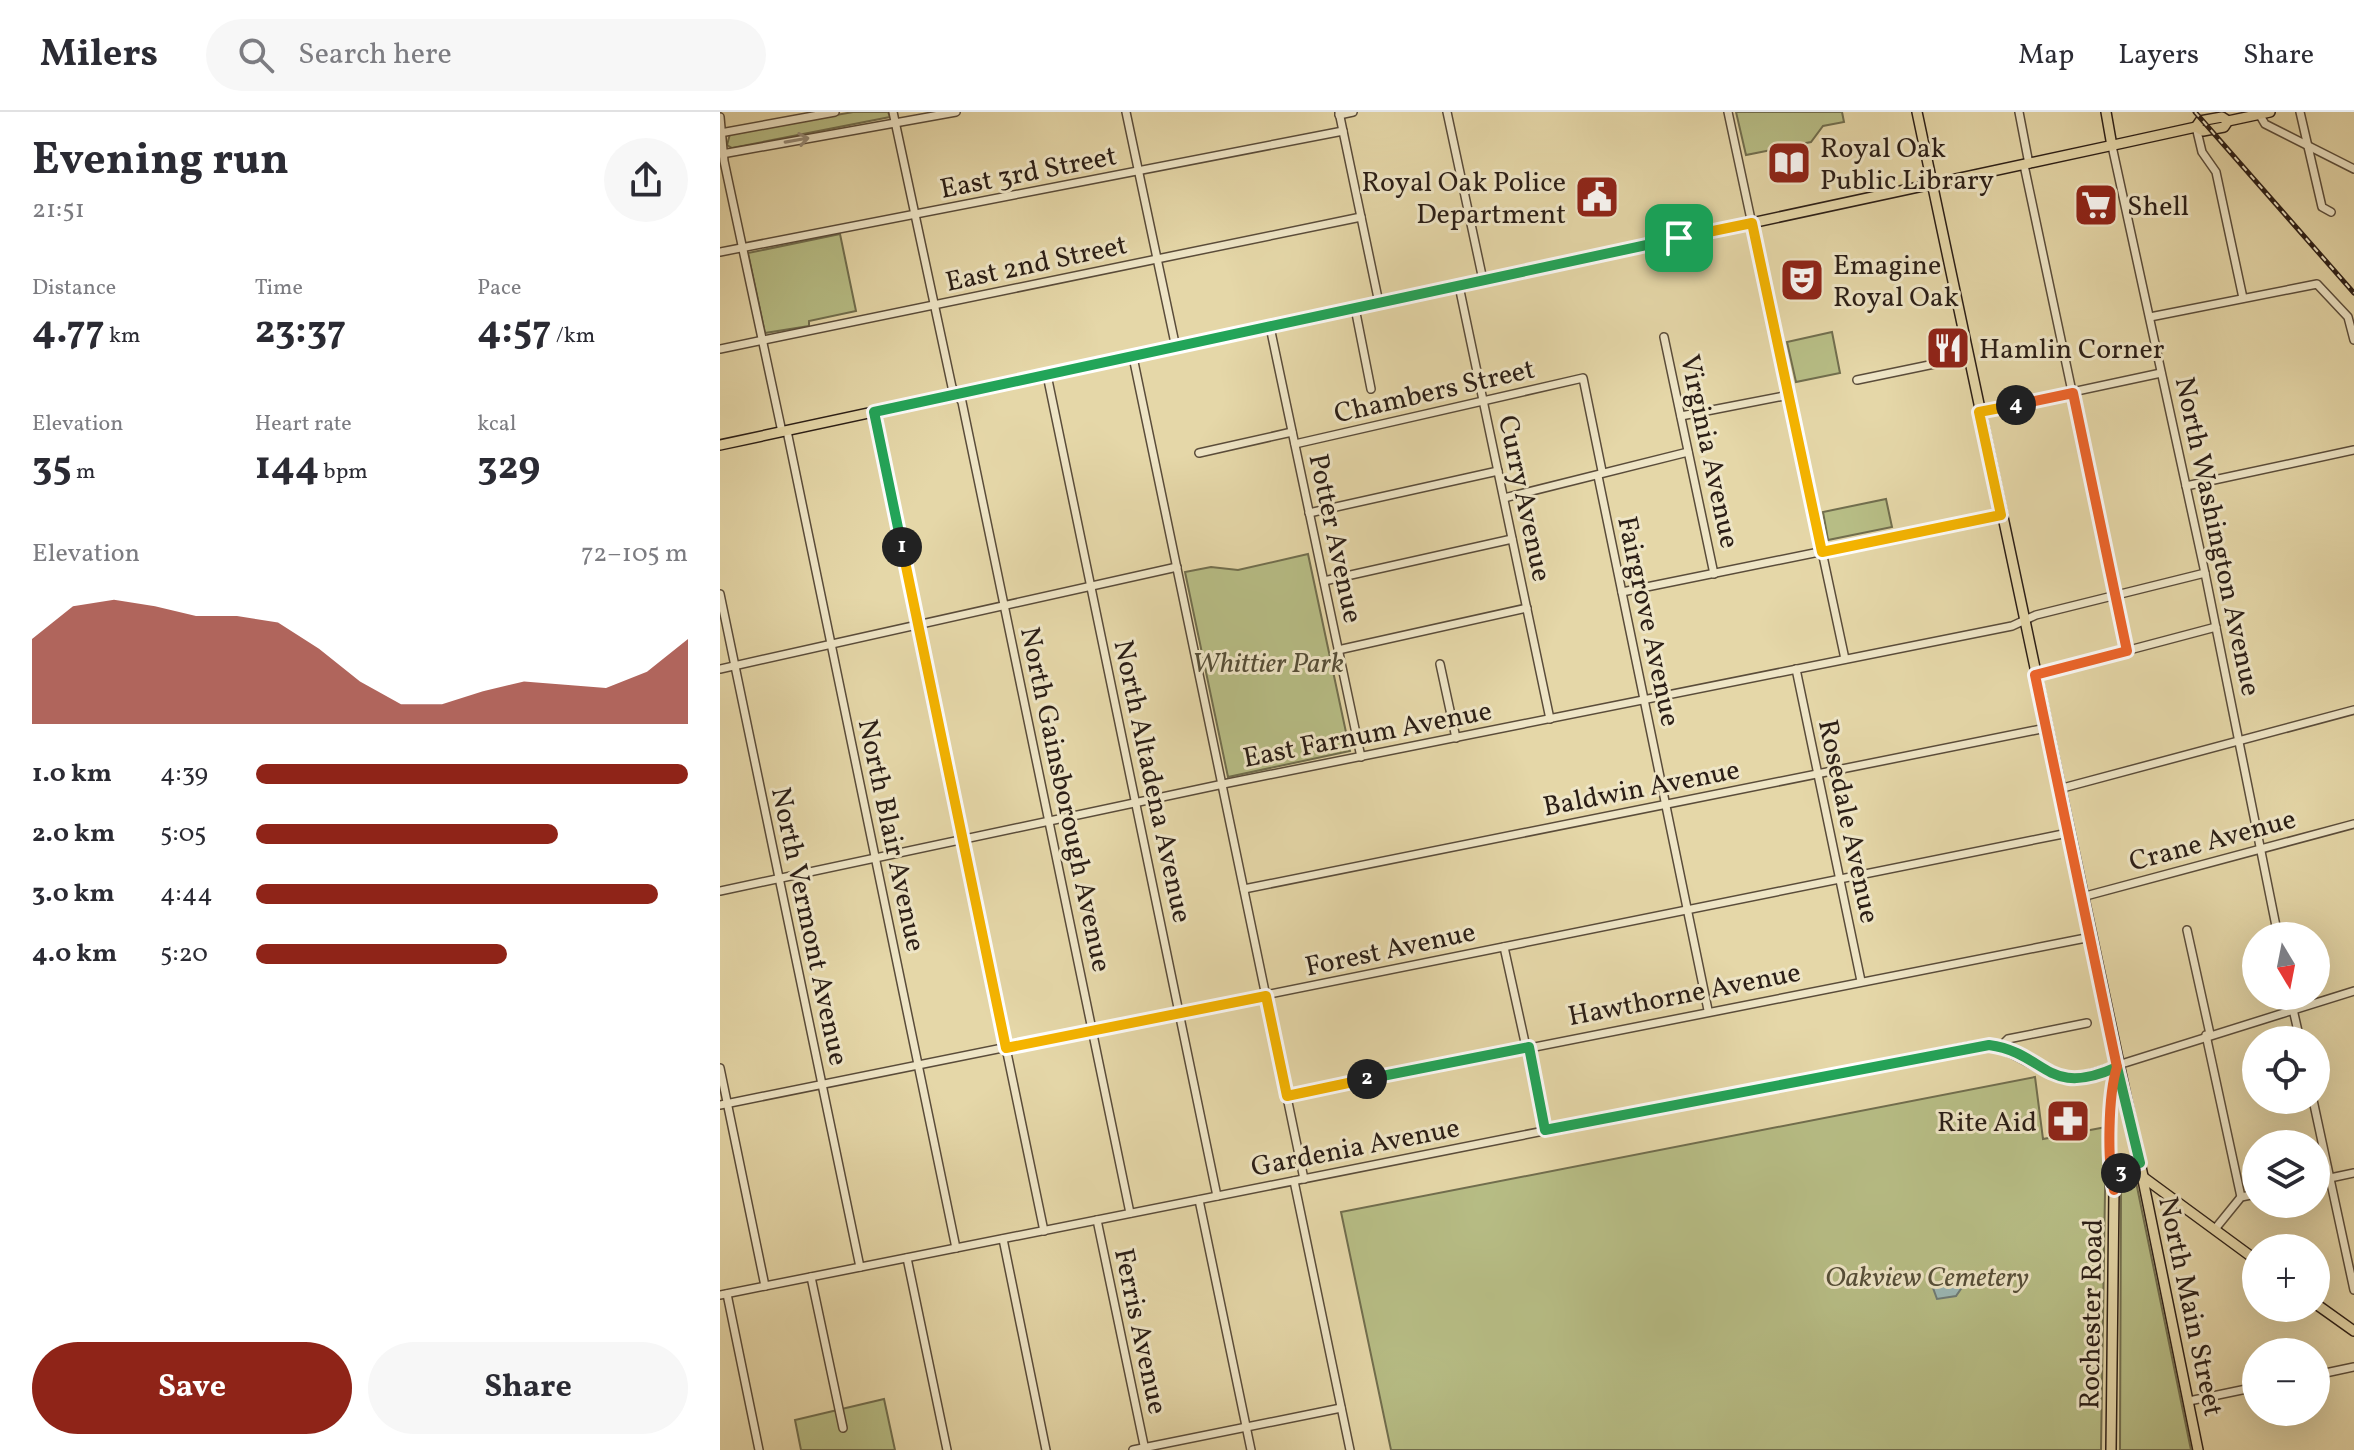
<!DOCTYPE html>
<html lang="en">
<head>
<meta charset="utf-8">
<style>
  body { margin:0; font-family:Vollkorn,serif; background:#f7f7f7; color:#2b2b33; height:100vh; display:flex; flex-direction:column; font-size:30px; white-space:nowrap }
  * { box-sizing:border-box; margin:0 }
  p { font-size:26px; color:#7c7c81 }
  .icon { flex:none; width:44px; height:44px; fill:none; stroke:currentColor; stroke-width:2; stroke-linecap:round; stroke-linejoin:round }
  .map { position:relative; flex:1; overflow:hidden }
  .drawer { display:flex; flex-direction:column; background:#fff; width:720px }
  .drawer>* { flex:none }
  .needle { width:52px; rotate:170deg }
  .controls { position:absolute; left:1522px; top:810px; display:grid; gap:16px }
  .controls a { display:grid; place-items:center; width:88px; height:88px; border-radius:50%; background:#fff; box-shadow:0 8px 32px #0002; font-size:40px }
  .pin { position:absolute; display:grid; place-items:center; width:68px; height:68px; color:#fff; margin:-34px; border-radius:16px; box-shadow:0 4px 12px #0006 }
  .km { position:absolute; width:40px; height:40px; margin:-20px; border-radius:50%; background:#222; color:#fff; font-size:22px; line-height:40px; text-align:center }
  .round { display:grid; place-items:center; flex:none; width:84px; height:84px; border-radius:42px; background:#f7f7f7 }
  .head { display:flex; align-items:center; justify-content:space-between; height:136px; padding:0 32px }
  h1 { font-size:44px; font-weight:700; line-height:60px }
  .figures { display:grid; grid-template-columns:repeat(3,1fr); gap:12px; height:136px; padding:8px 32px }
  .figures div { display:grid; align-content:center }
  .figures b { font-size:40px; font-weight:700 }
  .figures small { font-size:22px; font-weight:400 }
  .figures p { font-size:22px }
  .chart { height:224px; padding:16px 32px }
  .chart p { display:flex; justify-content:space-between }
  .chart svg { width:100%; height:144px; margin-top:8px; fill:#8f2418; opacity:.7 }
  .cta { display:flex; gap:16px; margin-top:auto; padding:16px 32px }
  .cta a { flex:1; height:92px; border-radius:48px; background:#8f2418; color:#fff; font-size:32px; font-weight:700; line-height:92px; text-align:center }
  .cta a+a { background:#f7f7f7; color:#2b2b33 }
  ul { padding:0 32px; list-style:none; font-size:26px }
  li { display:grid; grid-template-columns:128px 96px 1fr; align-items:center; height:60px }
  li i { height:20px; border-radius:10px; background:#8f2418 }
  header { display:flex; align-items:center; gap:48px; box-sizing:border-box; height:112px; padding:0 40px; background:#fff; border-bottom:2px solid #e1e1e2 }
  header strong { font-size:38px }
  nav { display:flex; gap:44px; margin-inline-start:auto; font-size:28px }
  .search { width:560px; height:72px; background:#f7f7f7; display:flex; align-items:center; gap:20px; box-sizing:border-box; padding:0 28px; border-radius:44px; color:#7c7c81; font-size:30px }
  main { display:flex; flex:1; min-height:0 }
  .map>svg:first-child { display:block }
</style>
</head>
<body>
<header>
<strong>Milers</strong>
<div class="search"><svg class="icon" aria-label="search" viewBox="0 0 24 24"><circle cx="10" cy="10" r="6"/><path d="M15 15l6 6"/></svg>Search here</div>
<nav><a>Map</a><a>Layers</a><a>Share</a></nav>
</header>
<main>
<section class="drawer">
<div class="head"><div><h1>Evening run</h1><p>21:51</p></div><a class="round"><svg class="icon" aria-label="share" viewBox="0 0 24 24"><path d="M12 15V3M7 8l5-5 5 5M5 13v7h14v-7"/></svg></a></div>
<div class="figures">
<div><p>Distance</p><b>4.77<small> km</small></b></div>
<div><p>Time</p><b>23:37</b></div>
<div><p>Pace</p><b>4:57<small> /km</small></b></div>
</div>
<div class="figures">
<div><p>Elevation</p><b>35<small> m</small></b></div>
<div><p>Heart rate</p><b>144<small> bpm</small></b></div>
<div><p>kcal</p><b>329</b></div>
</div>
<div class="chart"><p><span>Elevation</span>72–105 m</p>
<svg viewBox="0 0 160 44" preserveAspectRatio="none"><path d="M0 44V18L10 8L20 6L30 8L40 11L50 11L60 13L70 21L80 31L90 38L100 38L110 34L120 31L130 32L140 33L150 28L160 18V44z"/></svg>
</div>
<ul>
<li><b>1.0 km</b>4:39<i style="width:100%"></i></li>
<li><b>2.0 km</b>5:05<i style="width:70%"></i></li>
<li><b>3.0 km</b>4:44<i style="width:93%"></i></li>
<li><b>4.0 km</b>5:20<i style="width:58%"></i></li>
</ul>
<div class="cta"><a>Save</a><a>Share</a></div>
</section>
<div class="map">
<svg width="1634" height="1338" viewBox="0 0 1634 1338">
  <rect width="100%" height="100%" fill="#e5d7a8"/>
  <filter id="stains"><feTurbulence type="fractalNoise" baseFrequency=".0025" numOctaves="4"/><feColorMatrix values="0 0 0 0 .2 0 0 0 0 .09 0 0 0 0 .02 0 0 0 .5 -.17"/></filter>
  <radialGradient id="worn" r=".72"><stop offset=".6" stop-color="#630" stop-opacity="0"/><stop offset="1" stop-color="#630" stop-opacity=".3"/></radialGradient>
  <g fill="#b7bd85" stroke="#716e4e" stroke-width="2">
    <polygon points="133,0 168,0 170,5 12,36 7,33 10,22"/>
    <polygon points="1016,0 1122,0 1124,10 1103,14 1091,30 1026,43"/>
    <polygon points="120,122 136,199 89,209 89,214 45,221 28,141"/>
    <polygon points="1112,220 1120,261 1076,270 1067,230"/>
    <polygon points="1166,387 1172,415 1108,428 1103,400"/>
    <polygon points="588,442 630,639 508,665 465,460 491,455 518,458"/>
    <polygon points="1315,965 1323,1027 1386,1015 1381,1338 671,1338 621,1100"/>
    <polygon points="1408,1062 1415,1065 1471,1338 1400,1338 1401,1077 1404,1063"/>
    <polygon points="164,1287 175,1338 81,1338 75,1308"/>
  </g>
  <polygon fill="#9bb7b4" stroke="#6e7a75" stroke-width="2" points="1243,1162 1252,1163 1252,1168 1243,1174 1236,1184 1217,1187 1213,1176"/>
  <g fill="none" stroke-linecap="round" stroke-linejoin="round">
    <g stroke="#5a4c3a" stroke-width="10">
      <g id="minor">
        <polyline points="173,0 232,275 242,290 410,1101"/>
        <polyline points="406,0 456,236"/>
        <polyline points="619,0 659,191"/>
        <polyline points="727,0 763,168"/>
        <polyline points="1008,0 1125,547"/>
        <polyline points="1299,0 1309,52"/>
        <polyline points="1538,0 1545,12 1634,57"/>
        <polyline points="1580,0 1602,95 1611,100"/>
        <polyline points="619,3 633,0"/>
        <polyline points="0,5 4,49 62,320"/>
        <polyline points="1476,15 1482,40 1496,60 1523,186"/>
        <polyline points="0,21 115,0"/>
        <polyline points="1392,34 1485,461 1558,824"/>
        <polyline points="2,42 236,0"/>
        <polyline points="1304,53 1407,539"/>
        <polyline points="0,140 623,19"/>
        <polyline points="739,174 830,607"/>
        <polyline points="635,196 651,277"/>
        <polyline points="1430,205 1597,172 1628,205 1634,228"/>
        <polyline points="550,215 641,645"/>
        <polyline points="944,225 994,462"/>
        <polyline points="0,237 641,105"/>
        <polyline points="413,245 584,1067"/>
        <polyline points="327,263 497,1084"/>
        <polyline points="1137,268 1248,245"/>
        <polyline points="154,300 324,1119"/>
        <polyline points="1259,300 1441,261"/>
        <polyline points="961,304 1069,283"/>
        <polyline points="67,319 236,1136"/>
        <polyline points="575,332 863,266 882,359"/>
        <polyline points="479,341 572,320"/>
        <polyline points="878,364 988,898"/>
        <polyline points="1466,374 1634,338"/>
        <polyline points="784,386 968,340"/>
        <polyline points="589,401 778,359"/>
        <polyline points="604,469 792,427"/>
        <polyline points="902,480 1281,403"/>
        <polyline points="0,482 140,1155"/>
        <polyline points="618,538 807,496"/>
        <polyline points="720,552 736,626"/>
        <polyline points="0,557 457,455"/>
        <polyline points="1076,557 1141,869"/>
        <polyline points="1315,563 1496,515"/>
        <polyline points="1339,677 1634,598"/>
        <polyline points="524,777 1326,616"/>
        <polyline points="0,779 508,671 1292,514 1316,503 1485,461"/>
        <polyline points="1362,785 1634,712"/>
        <polyline points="1467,818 1490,922"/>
        <polyline points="784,835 806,935"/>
        <polyline points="1570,884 1580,928"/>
        <polyline points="1486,923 1521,1085"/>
        <polyline points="809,935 825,1018"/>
        <polyline points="1280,935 1288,927 1367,911"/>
        <polyline points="0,956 45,1174"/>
        <polyline points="567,984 1371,825"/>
        <polyline points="1593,988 1634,1178"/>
        <polyline points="0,993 1348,721"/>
        <polyline points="574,1069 630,1338"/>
        <polyline points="1596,1069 1634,1061"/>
        <polyline points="479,1088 531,1338"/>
        <polyline points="377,1108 425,1338"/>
        <polyline points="1495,1117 1521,1085 1536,1082"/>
        <polyline points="283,1127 326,1338"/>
        <polyline points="187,1146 227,1338"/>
        <polyline points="91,1165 123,1316"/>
        <polyline points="7,1182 39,1338"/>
        <path d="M 0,1183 L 1251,934 C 1297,929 1318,971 1360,965 L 1634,879"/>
        <polyline points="1596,1263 1634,1255"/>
        <polyline points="1469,1289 1536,1275"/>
        <polyline points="413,1338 621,1296"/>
      </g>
    </g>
    <g stroke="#2b1e16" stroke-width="12">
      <g id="major">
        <polyline points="1197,0 1424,1069"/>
        <polyline points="1386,0 1392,34"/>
        <polyline points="1476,15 1480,9 1502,5 1508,9"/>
        <polyline points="0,333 1403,31 1476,15 1483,19 1504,15 1508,9 1550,0"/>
        <polyline points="1422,1063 1478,1338"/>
        <polyline points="1423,1065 1536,1148"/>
        <path d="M 1394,1078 C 1387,1050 1388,983 1397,955"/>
        <polyline points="1596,1192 1634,1219"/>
        <polyline points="1391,1338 1394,1078 1405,1056 1420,1054"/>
      </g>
    </g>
    <use href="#minor" stroke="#eee5c6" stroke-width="7"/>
    <use href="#major" stroke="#e5d7a8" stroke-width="9"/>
    <g stroke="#2b1e16" stroke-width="5">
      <polyline id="rail" points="1475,0 1634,181"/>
    </g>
    <use href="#rail" stroke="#eee5c6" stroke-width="2" stroke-dasharray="6" stroke-linecap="butt"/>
  </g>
  <defs><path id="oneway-shaft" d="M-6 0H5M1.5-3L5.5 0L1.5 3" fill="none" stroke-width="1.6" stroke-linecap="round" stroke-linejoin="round" transform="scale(2)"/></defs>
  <use stroke="#968b77" href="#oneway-shaft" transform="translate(77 28) rotate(-10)"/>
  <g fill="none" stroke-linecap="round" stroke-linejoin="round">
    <g stroke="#fff" stroke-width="16">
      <polyline id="split-1" points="182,435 154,300 959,126"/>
    </g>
    <g stroke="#fff" stroke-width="16">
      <polyline id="split-2" points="182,435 286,936 546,884 567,984 647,967"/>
    </g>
    <g stroke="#fff" stroke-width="16">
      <path id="split-3" d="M 647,967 L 809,935 L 825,1018 L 1269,933 C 1327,941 1326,987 1397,955 L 1420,1051 L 1408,1054 L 1401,1061"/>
    </g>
    <g stroke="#fff" stroke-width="16">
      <path id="split-4" d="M 1296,293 L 1353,281 L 1407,539 L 1315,563 L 1397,955 C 1388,983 1387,1050 1394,1078 L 1401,1061"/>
    </g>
    <g stroke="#fff" stroke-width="16">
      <polyline id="split-5" points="959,126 1032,111 1102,440 1281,403 1259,300 1296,293"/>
    </g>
    <use href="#split-1" stroke="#22a559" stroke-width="10"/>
    <use href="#split-2" stroke="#f5b400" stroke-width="10"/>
    <use href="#split-3" stroke="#22a559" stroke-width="10"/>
    <use href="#split-4" stroke="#f0652b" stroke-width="10"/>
    <use href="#split-5" stroke="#f5b400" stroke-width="10"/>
  </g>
  <defs>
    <g id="library-square" transform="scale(2.3)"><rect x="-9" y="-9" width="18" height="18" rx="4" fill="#8f2418" stroke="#eee5c6"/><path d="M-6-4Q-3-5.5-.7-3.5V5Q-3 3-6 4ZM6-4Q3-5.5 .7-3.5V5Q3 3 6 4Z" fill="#fff"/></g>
    <g id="civic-square" transform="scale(2.3)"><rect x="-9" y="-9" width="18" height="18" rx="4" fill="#8f2418" stroke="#eee5c6"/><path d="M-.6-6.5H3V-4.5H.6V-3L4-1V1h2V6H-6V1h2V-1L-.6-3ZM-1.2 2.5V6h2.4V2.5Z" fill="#fff"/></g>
    <g id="supermarket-square" transform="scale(2.3)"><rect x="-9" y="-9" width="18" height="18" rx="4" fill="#8f2418" stroke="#eee5c6"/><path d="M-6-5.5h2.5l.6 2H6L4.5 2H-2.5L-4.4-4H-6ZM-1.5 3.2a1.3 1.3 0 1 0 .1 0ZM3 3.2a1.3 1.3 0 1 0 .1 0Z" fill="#fff"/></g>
    <g id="theatre-square" transform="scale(2.3)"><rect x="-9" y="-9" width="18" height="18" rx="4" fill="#8f2418" stroke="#eee5c6"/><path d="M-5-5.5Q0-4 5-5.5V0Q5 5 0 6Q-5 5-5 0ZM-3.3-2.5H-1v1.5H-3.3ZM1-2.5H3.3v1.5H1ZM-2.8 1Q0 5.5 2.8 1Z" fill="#fff"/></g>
    <g id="restaurant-square" transform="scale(2.3)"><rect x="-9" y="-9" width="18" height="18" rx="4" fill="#8f2418" stroke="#eee5c6"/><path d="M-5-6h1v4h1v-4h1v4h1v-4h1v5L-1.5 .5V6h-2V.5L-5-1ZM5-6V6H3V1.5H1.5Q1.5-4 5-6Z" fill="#fff"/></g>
    <g id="pharmacy-square" transform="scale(2.3)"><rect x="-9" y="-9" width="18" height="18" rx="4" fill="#8f2418" stroke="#eee5c6"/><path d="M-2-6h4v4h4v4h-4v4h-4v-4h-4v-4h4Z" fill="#fff"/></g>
  </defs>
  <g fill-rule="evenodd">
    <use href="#library-square" x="1069" y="51"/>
    <use href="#civic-square" x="877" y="85"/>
    <use href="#supermarket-square" x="1376" y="93"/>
    <use href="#theatre-square" x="1082" y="168"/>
    <use href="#restaurant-square" x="1228" y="236"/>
    <use href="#pharmacy-square" x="1348" y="1009"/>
  </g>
  <g text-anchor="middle" stroke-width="6" stroke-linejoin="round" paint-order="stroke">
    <g font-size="28" fill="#2b1e16" stroke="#eee5c6" text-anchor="start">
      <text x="1100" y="45">Royal Oak<tspan x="1100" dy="32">Public Library</tspan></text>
      <text x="846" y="79" text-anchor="end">Royal Oak Police<tspan x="846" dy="32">Department</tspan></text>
      <text x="1407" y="103">Shell</text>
      <text x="1113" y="162">Emagine<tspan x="1113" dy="32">Royal Oak</tspan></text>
      <text x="1259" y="246">Hamlin Corner</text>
      <text x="1317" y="1019" text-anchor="end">Rite Aid</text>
    </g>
    <g font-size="28" fill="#2b1e16" stroke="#eee5c6">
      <text transform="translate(308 59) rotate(-11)" y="10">East 3rd Street</text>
      <text transform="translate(316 150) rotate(-12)" y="10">East 2nd Street</text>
      <text transform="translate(714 278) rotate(-13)" y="10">Chambers Street</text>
      <text transform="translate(991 339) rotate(78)" y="10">Virginia Avenue</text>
      <text transform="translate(806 386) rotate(78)" y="10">Curry Avenue</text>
      <text transform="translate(1499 424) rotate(78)" y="10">North Washington Avenue</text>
      <text transform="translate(617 426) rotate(78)" y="10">Potter Avenue</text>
      <text transform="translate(930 509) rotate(78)" y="10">Fairgrove Avenue</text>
      <text transform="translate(647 621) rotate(-11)" y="10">East Farnum Avenue</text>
      <text transform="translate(434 669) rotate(78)" y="10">North Altadena Avenue</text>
      <text transform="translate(921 675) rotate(-11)" y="10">Baldwin Avenue</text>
      <text transform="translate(347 687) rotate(78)" y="10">North Gainsborough Avenue</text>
      <text transform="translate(1130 709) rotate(78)" y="10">Rosedale Avenue</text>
      <text transform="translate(173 723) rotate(78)" y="10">North Blair Avenue</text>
      <text transform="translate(1492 727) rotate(-15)" y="10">Crane Avenue</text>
      <text transform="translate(91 814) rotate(78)" y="10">North Vermont Avenue</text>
      <text transform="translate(670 836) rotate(-12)" y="10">Forest Avenue</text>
      <text transform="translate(964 881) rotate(-11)" y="10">Hawthorne Avenue</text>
      <text transform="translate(635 1034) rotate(-11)" y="10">Gardenia Avenue</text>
      <text transform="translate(1472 1194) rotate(78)" y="10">North Main Street</text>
      <text transform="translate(1370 1202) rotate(-89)" y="10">Rochester Road</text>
      <text transform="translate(422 1219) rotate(78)" y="10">Ferris Avenue</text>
    </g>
    <g font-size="28" font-style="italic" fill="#554e37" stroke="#eee5c6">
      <text x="548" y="560">Whittier Park</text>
      <text x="1207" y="1174">Oakview Cemetery</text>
    </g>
  </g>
  <rect width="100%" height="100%" filter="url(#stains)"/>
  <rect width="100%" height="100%" fill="url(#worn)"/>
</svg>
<div class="controls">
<a><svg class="needle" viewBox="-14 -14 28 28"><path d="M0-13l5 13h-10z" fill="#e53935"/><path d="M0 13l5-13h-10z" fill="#7c7c81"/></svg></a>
<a><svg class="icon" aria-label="locate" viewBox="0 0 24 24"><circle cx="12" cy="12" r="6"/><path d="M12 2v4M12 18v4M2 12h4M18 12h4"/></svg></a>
<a><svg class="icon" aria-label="layers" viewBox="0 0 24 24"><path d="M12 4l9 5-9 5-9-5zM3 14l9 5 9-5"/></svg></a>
<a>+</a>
<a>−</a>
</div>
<div class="pin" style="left:959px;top:126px;background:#1e9e55"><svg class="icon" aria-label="arrive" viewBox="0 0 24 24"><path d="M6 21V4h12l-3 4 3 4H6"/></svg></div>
<b class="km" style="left:182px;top:435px">1</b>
<b class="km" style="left:647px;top:967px">2</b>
<b class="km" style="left:1401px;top:1061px">3</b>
<b class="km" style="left:1296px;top:293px">4</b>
</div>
</main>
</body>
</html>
